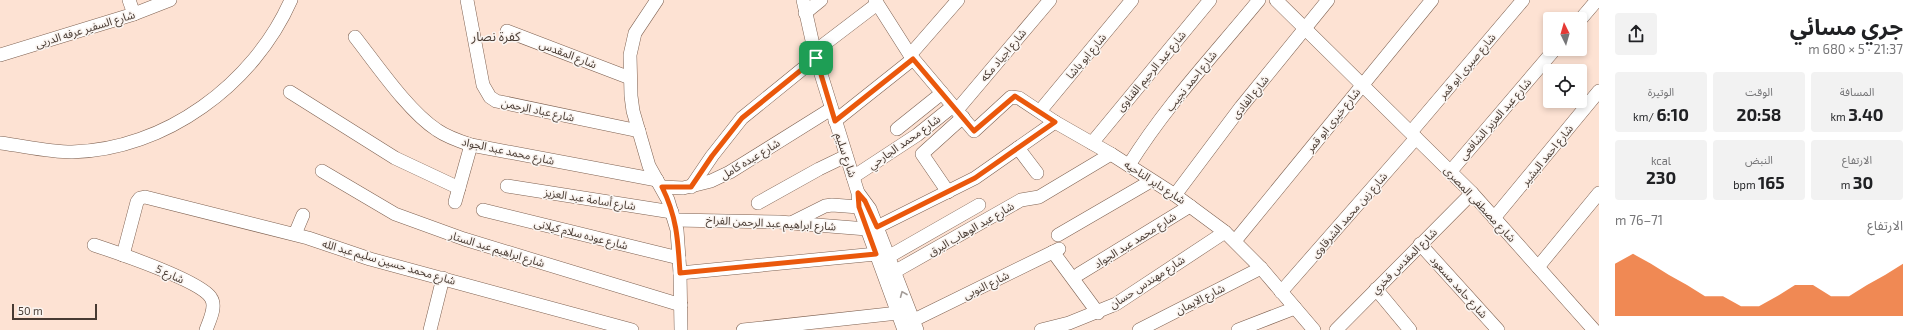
<!DOCTYPE html>
<html lang="ar">
<head>
<meta charset="utf-8">
<style>
  body { margin:0; font-family:"Exo 2","Noto Sans Arabic",sans-serif; background:#f2f2f2; color:#202124; direction:rtl; height:100vh; display:flex; flex-direction:column; font-size:15px; white-space:nowrap }
  * { box-sizing:border-box; margin:0 }
  p { font-size:13px; color:#757577 }
  .icon { flex:none; width:22px; height:22px; fill:none; stroke:currentColor; stroke-width:2; stroke-linecap:round; stroke-linejoin:round }
  .map { position:relative; flex:1; overflow:hidden; direction:ltr }
  .details { display:flex; flex-direction:column; background:#fff; width:320px }
  .details>* { flex:none }
  .needle { width:26px; rotate:355deg }
  .tools { position:absolute; left:1543px; top:12px; display:grid; gap:8px }
  .tools a { display:grid; place-items:center; width:44px; height:44px; border-radius:4px; background:#fff; box-shadow:0 2px 6px #0003; font-size:20px }
  .scale { position:absolute; left:12px; bottom:10px; width:85px; box-sizing:border-box; padding-left:4px; border:2px solid #473a32; border-top:0; font-size:11px; line-height:14px; white-space:nowrap; color:#473a32; -webkit-text-stroke:3px #faf4f0; paint-order:stroke }
  .pin { position:absolute; display:grid; place-items:center; width:34px; height:34px; color:#fff; margin:-17px; border-radius:8px; box-shadow:0 2px 6px #0006 }
  .round { display:grid; place-items:center; flex:none; width:42px; height:42px; border-radius:4px; background:#f2f2f2 }
  .overview { display:flex; align-items:center; justify-content:space-between; height:68px; padding:0 16px }
  h1 { font-size:22px; font-weight:700; line-height:30px }
  .stats { display:grid; grid-template-columns:repeat(3,1fr); gap:6px; height:68px; padding:4px 16px }
  .stats div { display:grid; align-content:center; border-radius:4px; background:#f2f2f2; text-align:center }
  .stats b { font-size:17px; font-weight:700 }
  .stats small { font-size:11px; font-weight:400 }
  .stats p { font-size:11px }
  .chart { height:112px; padding:8px 16px }
  .chart p { display:flex; justify-content:space-between }
  .chart svg { width:100%; height:72px; margin-top:4px; fill:#ea580c; opacity:.7 }
  main { display:flex; flex:1; min-height:0 }
  .map>svg:first-child { display:block }
</style>
</head>
<body>
<main>
<section class="details">
<div class="overview"><div><h1>جري مسائي</h1><p>21:37 · 5 × 680 m</p></div><a class="round"><svg class="icon" aria-label="share" viewBox="0 0 24 24"><path d="M12 15V3M7 8l5-5 5 5M5 13v7h14v-7"/></svg></a></div>
<div class="stats">
<div><p>المسافة</p><b>3.40<small> km</small></b></div>
<div><p>الوقت</p><b>20:58</b></div>
<div><p>الوتيرة</p><b>6:10<small> /km</small></b></div>
</div>
<div class="stats">
<div><p>الارتفاع</p><b>30<small> m</small></b></div>
<div><p>النبض</p><b>165<small> bpm</small></b></div>
<div><p>kcal</p><b>230</b></div>
</div>
<div class="chart"><p><span>الارتفاع</span>71–76 m</p>
<svg viewBox="0 0 160 44" preserveAspectRatio="none"><path d="M0 44V12L10 6L20 12L30 19L40 25L50 32L60 32L70 38L80 38L90 32L100 25L110 25L120 32L130 32L140 25L150 19L160 12V44z"/></svg>
</div>
</section>
<div class="map">
<svg width="1599" height="330" viewBox="0 0 1599 330">
  <rect width="100%" height="100%" fill="#fde2d3"/>
  <g fill="none" stroke-linecap="round" stroke-linejoin="round">
    <g stroke="#7e6151" stroke-width="14">
      <g id="minor">
        <polyline points="129,0 134,14"/>
        <polyline points="467,0 483,85 490,97 496,101 639,131"/>
        <polyline points="657,0 635,33 630,55 631,96 633,111 649,166 668,200 677,230 680,273 681,330"/>
        <polyline points="803,0 816,58 858,193 859,207 904,330"/>
        <polyline points="875,0 910,55 974,131 1011,97 1019,98 1055,122 1111,154 1175,195 1225,232 1261,268 1314,330"/>
        <polyline points="1276,0 1472,193 1594,330"/>
        <polyline points="805,13 821,0"/>
        <polyline points="1580,20 1597,0"/>
        <polyline points="507,31 630,78"/>
        <path d="M 355,37 C 377,65 408,111 437,130 C 447,137 459,141 471,145 L 657,180"/>
        <polyline points="814,52 877,4"/>
        <polyline points="0,55 134,14 170,0"/>
        <polyline points="910,55 958,0"/>
        <polyline points="290,92 395,158 459,188"/>
        <polyline points="957,110 1050,0"/>
        <polyline points="1040,111 1132,0"/>
        <polyline points="835,121 913,59"/>
        <polyline points="897,129 942,93"/>
        <polyline points="1411,132 1523,0"/>
        <path d="M 0,143 C 24,146 48,152 72,152 C 165,150 254,84 291,0"/>
        <polyline points="1092,143 1210,0"/>
        <polyline points="1018,148 1037,173"/>
        <path d="M 1129,165 C 1167,104 1214,55 1259,0"/>
        <polyline points="322,171 395,214 464,239 681,305"/>
        <polyline points="1450,172 1555,49"/>
        <polyline points="853,177 917,135 953,106"/>
        <polyline points="507,186 672,212"/>
        <polyline points="662,187 683,188 711,181 730,172 831,109"/>
        <polyline points="691,187 712,156 742,118 816,58"/>
        <polyline points="948,192 922,154 963,117"/>
        <polyline points="859,194 870,209 917,330"/>
        <polyline points="1175,195 1241,107 1328,0"/>
        <polyline points="455,202 471,145"/>
        <polyline points="758,203 819,169 846,156"/>
        <polyline points="483,210 679,258"/>
        <polyline points="1494,218 1599,91"/>
        <polyline points="675,220 779,222 867,229"/>
        <polyline points="791,223 825,206 832,205 859,207"/>
        <polyline points="877,227 975,178 1055,122"/>
        <polyline points="295,234 303,215"/>
        <polyline points="1058,235 1151,181"/>
        <polyline points="1235,241 1432,0"/>
        <polyline points="1420,244 1498,330"/>
        <path d="M 94,245 C 115,252 202,281 211,298 C 217,307 209,321 206,330"/>
        <polyline points="1053,252 1098,313"/>
        <polyline points="123,255 137,202 140,198 145,197 308,238 370,259 632,330"/>
        <polyline points="888,257 979,205"/>
        <polyline points="1538,267 1599,193"/>
        <polyline points="894,272 1021,200 1039,197 1111,154"/>
        <polyline points="680,273 876,254"/>
        <polyline points="1079,274 1190,206"/>
        <polyline points="1376,289 1410,330"/>
        <polyline points="1281,292 1416,138"/>
        <polyline points="914,320 1059,249"/>
        <polyline points="430,330 443,278"/>
        <polyline points="743,330 898,313"/>
        <polyline points="1041,330 1069,323 1116,304 1225,232"/>
        <polyline points="1139,330 1261,268"/>
        <polyline points="1238,330 1295,308"/>
        <polyline points="1336,330 1472,193"/>
      </g>
    </g>
    <use href="#minor" stroke="#fff" stroke-width="13"/>
  </g>
  <defs><path id="oneway-chevron" d="M-2-3.5L2.5 0L-2 3.5" fill="none" stroke-width="1.6" stroke-linecap="round" stroke-linejoin="round"/></defs>
  <use stroke="#a39c98" href="#oneway-chevron" transform="translate(903 294) rotate(-112)"/>
  <g fill="none" stroke-linecap="round" stroke-linejoin="round">
    <g stroke="#fff" stroke-width="8">
      <path id="route" d="M 816,58 L 835,121 L 913,59 L 974,131 L 1015,96 L 1055,122 L 975,178 L 877,227 L 865,201 L 858,193 L 859,207 L 876,254 L 680,273 C 678,241 677,217 662,187 L 691,187 L 712,156 L 742,118 Z"/>
    </g>
    <use href="#route" stroke="#ea580c" stroke-width="5"/>
  </g>
  <g text-anchor="middle" stroke-width="3" stroke-linejoin="round" paint-order="stroke">
    <g font-size="11" fill="#473a32" stroke="#faf4f0">
      <text transform="translate(85 29) rotate(-17)" y="4">شارع السفير عرفه الدربى</text>
      <text transform="translate(568 54) rotate(21)" y="4">شارع المقدس</text>
      <text transform="translate(1003 55) rotate(-50)" y="4">شارع اجياد مكه</text>
      <text transform="translate(1086 56) rotate(-50)" y="4">شارع ابو باشا</text>
      <text transform="translate(1467 66) rotate(-50)" y="4">شارع صبرى ابو قمر</text>
      <text transform="translate(1151 71) rotate(-50)" y="4">شارع عبد الرحيم القناوى</text>
      <text transform="translate(1191 81) rotate(-51)" y="4">شارع احمد نجيب</text>
      <text transform="translate(1250 97) rotate(-51)" y="4">شارع الفادى</text>
      <text transform="translate(538 110) rotate(12)" y="4">شارع عباد الرحمن</text>
      <text transform="translate(1495 119) rotate(-49)" y="4">شارع عبد العزيز الشافعى</text>
      <text transform="translate(1333 120) rotate(-51)" y="4">شارع خيرى ابو قمر</text>
      <text transform="translate(904 142) rotate(-35)" y="4">شارع محمد الجارحي</text>
      <text transform="translate(508 151) rotate(12)" y="4">شارع محمد عبد الجواد</text>
      <text transform="translate(846 155) rotate(72)" y="4">شارع سليم</text>
      <text transform="translate(1547 155) rotate(-51)" y="4">شارع احمد البشير</text>
      <text transform="translate(750 159) rotate(-31)" y="4">شارع عبده كامل</text>
      <text transform="translate(1155 182) rotate(33)" y="4">شارع داير الناحيه</text>
      <text transform="translate(590 199) rotate(9)" y="4">شارع أسامة عبد العزيز</text>
      <text transform="translate(1480 204) rotate(47)" y="4">شارع مصطفى المصرى</text>
      <text transform="translate(1349 215) rotate(-49)" y="4">شارع زين محمد الشرقاوى</text>
      <text transform="translate(771 223) rotate(3)" y="4">شارع ابراهيم عبد الرحمن الفراخ</text>
      <text transform="translate(971 229) rotate(-30)" y="4">شارع عبد الوهاب البرق</text>
      <text transform="translate(581 234) rotate(14)" y="4">شارع عوده سلام كيلانى</text>
      <text transform="translate(1135 240) rotate(-32)" y="4">شارع محمد عبد الجواد</text>
      <text transform="translate(497 249) rotate(17)" y="4">شارع ابراهيم عبد الستار</text>
      <text transform="translate(1404 261) rotate(-45)" y="4">شارع المقدس فخري</text>
      <text transform="translate(389 262) rotate(16)" y="4">شارع محمد حسين سليم عبد الله</text>
      <text transform="translate(170 274) rotate(24)" y="4">شارع 5</text>
      <text transform="translate(1147 282) rotate(-33)" y="4">شارع مهندس حسان</text>
      <text transform="translate(986 285) rotate(-26)" y="4">شارع النوبى</text>
      <text transform="translate(1459 287) rotate(48)" y="4">شارع حامد مسعود</text>
      <text transform="translate(1200 299) rotate(-27)" y="4">شارع الايمان</text>
    </g>
    <g font-size="13" fill="#473a32" stroke="#faf4f0">
      <text x="496" y="41">كفرة نصار</text>
    </g>
  </g>
</svg>
<div class="tools">
<a><svg class="needle" viewBox="-14 -14 28 28"><path d="M0-13l5 13h-10z" fill="#e53935"/><path d="M0 13l5-13h-10z" fill="#757577"/></svg></a>
<a><svg class="icon" aria-label="locate" viewBox="0 0 24 24"><circle cx="12" cy="12" r="6"/><path d="M12 2v4M12 18v4M2 12h4M18 12h4"/></svg></a>
</div>
<div class="scale">50 m</div>
<div class="pin" style="left:816px;top:58px;background:#1e9e55"><svg class="icon" aria-label="arrive" viewBox="0 0 24 24"><path d="M6 21V4h12l-3 4 3 4H6"/></svg></div>
</div>
</main>
</body>
</html>
